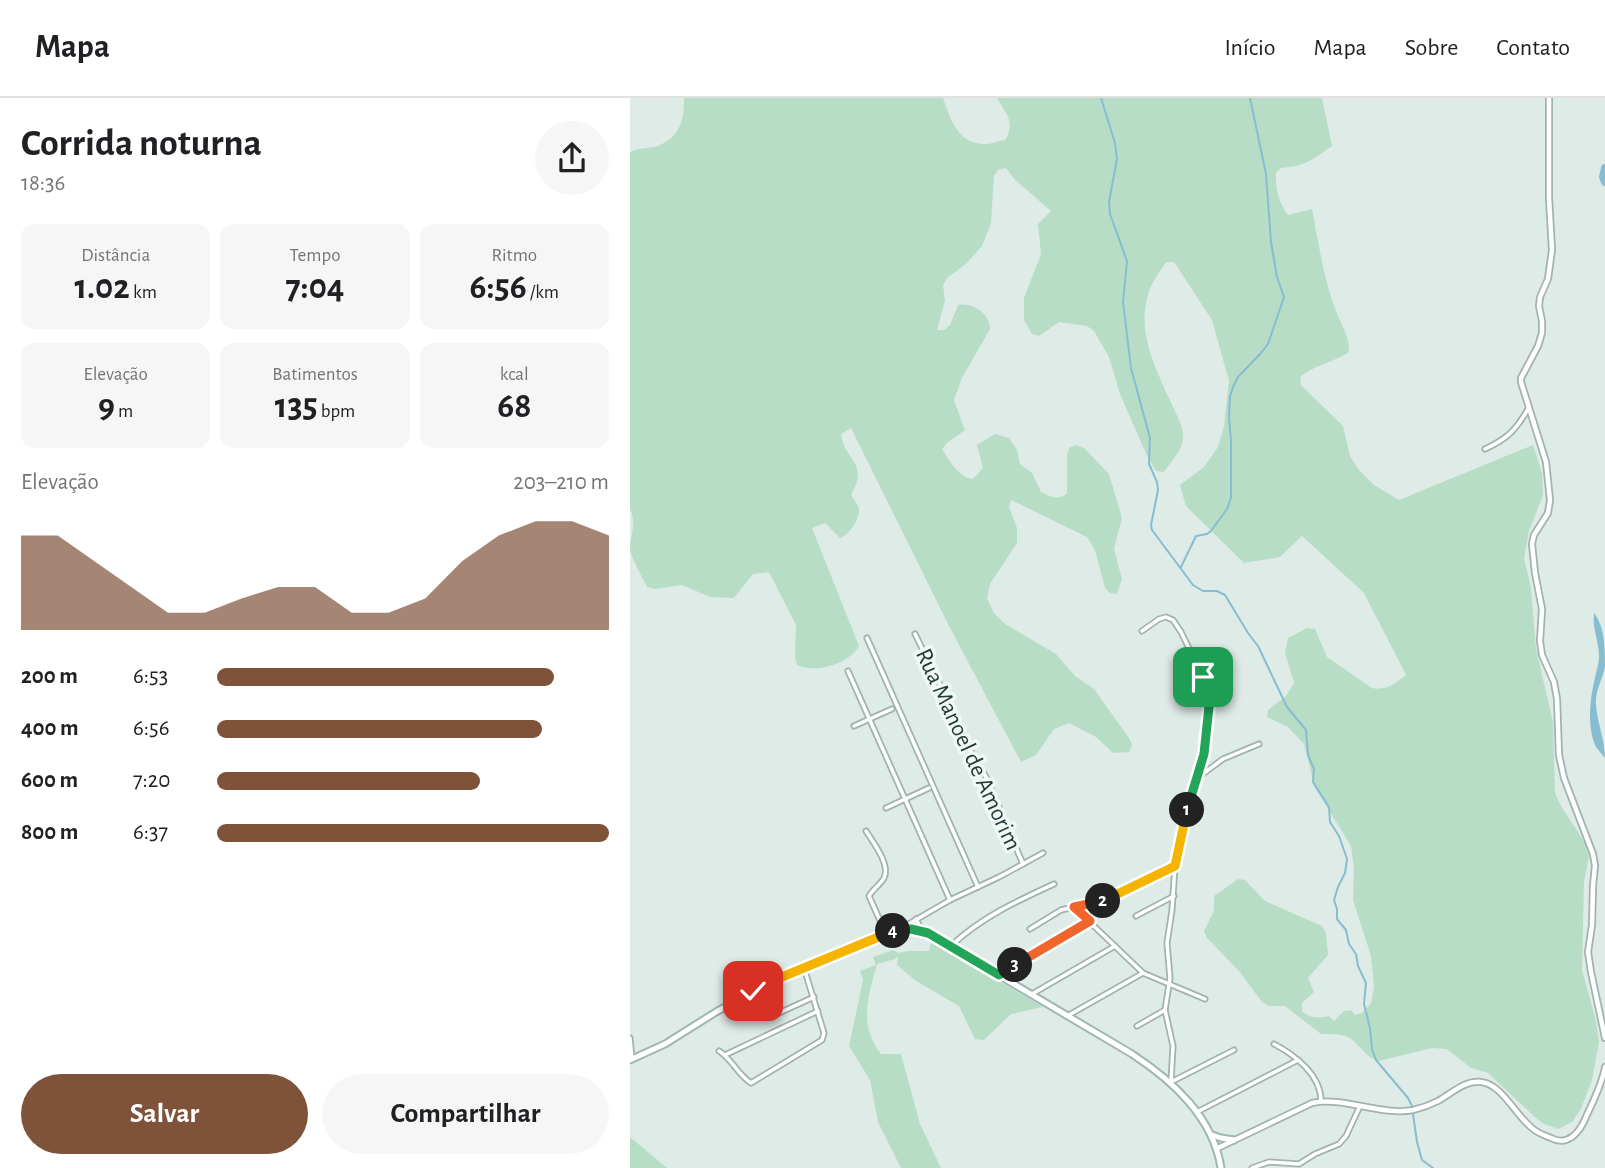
<!DOCTYPE html>
<html lang="pt">
<head>
<meta charset="utf-8">
<style>
  body { margin:0; font-family:"Alegreya Sans",sans-serif; background:#f6f6f6; color:#202124; height:100vh; display:flex; flex-direction:column; font-size:26px; white-space:nowrap }
  * { box-sizing:border-box; margin:0 }
  p { font-size:23px; color:#757577 }
  .icon { flex:none; width:38px; height:38px; fill:none; stroke:currentColor; stroke-width:2; stroke-linecap:round; stroke-linejoin:round }
  .map { position:relative; flex:1; overflow:hidden }
  .sheet { display:flex; flex-direction:column; background:#fff; width:630px }
  .sheet>* { flex:none }
  .pin { position:absolute; display:grid; place-items:center; width:60px; height:60px; color:#fff; margin:-30px; border-radius:14px; box-shadow:0 4px 10px #0006 }
  .km { position:absolute; width:35px; height:35px; margin:-18px; border-radius:50%; background:#222; color:#fff; font-size:19px; line-height:35px; text-align:center }
  .round { display:grid; place-items:center; flex:none; width:74px; height:74px; border-radius:37px; background:#f6f6f6 }
  .head { display:flex; align-items:center; justify-content:space-between; height:119px; padding:0 21px }
  h1 { font-size:38px; font-weight:700; line-height:52px }
  .metrics { display:grid; grid-template-columns:repeat(3,1fr); gap:10px; height:119px; padding:7px 21px }
  .metrics div { display:grid; align-content:center; border-radius:14px; background:#f6f6f6; text-align:center }
  .metrics b { font-size:35px; font-weight:700 }
  .metrics small { font-size:19px; font-weight:400 }
  .metrics p { font-size:19px }
  .chart { height:196px; padding:14px 21px }
  .chart p { display:flex; justify-content:space-between }
  .chart svg { width:100%; height:126px; margin-top:7px; fill:#7f523a; opacity:.7 }
  .primary-button { display:flex; gap:14px; margin-top:auto; padding:14px 21px }
  .primary-button a { flex:1; height:80px; border-radius:42px; background:#7f523a; color:#fff; font-size:28px; font-weight:700; line-height:80px; text-align:center }
  .primary-button a+a { background:#f6f6f6; color:#202124 }
  ul { padding:0 21px; list-style:none; font-size:23px }
  li { display:grid; grid-template-columns:112px 84px 1fr; align-items:center; height:52px }
  li i { height:18px; border-radius:9px; background:#7f523a }
  header { display:flex; align-items:center; gap:42px; box-sizing:border-box; height:98px; padding:0 35px; background:#fff; border-bottom:2px solid #e0e0e0 }
  header strong { font-size:33px }
  nav { display:flex; gap:38px; margin-inline-start:auto; font-size:24px }
  main { display:flex; flex:1; min-height:0 }
  .map>svg:first-child { display:block }
</style>
</head>
<body>
<header>
<strong>Mapa</strong>
<nav><a>Início</a><a>Mapa</a><a>Sobre</a><a>Contato</a></nav>
</header>
<main>
<section class="sheet">
<div class="head"><div><h1>Corrida noturna</h1><p>18:36</p></div><a class="round"><svg class="icon" aria-label="share" viewBox="0 0 24 24"><path d="M12 15V3M7 8l5-5 5 5M5 13v7h14v-7"/></svg></a></div>
<div class="metrics">
<div><p>Distância</p><b>1.02<small> km</small></b></div>
<div><p>Tempo</p><b>7:04</b></div>
<div><p>Ritmo</p><b>6:56<small> /km</small></b></div>
</div>
<div class="metrics">
<div><p>Elevação</p><b>9<small> m</small></b></div>
<div><p>Batimentos</p><b>135<small> bpm</small></b></div>
<div><p>kcal</p><b>68</b></div>
</div>
<div class="chart"><p><span>Elevação</span>203–210 m</p>
<svg viewBox="0 0 160 44" preserveAspectRatio="none"><path d="M0 44V11L10 11L20 20L30 29L40 38L50 38L60 33L70 29L80 29L90 38L100 38L110 33L120 20L130 11L140 6L150 6L160 11V44z"/></svg>
</div>
<ul>
<li><b>200 m</b>6:53<i style="width:86%"></i></li>
<li><b>400 m</b>6:56<i style="width:83%"></i></li>
<li><b>600 m</b>7:20<i style="width:67%"></i></li>
<li><b>800 m</b>6:37<i style="width:100%"></i></li>
</ul>
<div class="primary-button"><a>Salvar</a><a>Compartilhar</a></div>
</section>
<div class="map">
<svg width="975" height="1070" viewBox="0 0 975 1070">
  <rect width="100%" height="100%" fill="#dfebe7"/>
  <g fill="#b8ddc6">
    <path d="M 54,0 L 313,0 C 320,20 327,44 352,46 C 359,47 368,43 375,42 C 386,24 376,16 367,0 L 692,0 L 702,48 C 682,62 676,68 651,70 L 646,75 C 645,91 649,105 658,117 L 682,111 C 689,147 694,184 708,218 C 713,229 720,242 719,254 C 704,264 684,267 670,279 L 671,287 L 713,328 L 720,358 L 728,371 L 744,387 L 769,402 L 903,347 L 912,375 L 913,397 L 899,433 L 894,460 L 901,490 L 906,551 L 923,624 L 925,695 L 931,708 L 955,745 L 959,759 L 954,783 L 952,872 L 966,923 L 969,944 L 962,982 L 951,1011 L 942,1024 L 928,1031 L 914,1026 L 907,1021 L 858,975 L 841,970 L 817,951 L 802,950 L 749,963 C 736,960 731,948 721,941 C 712,935 701,936 691,936 L 655,908 L 639,908 L 632,904 L 609,873 L 577,840 L 574,833 L 584,813 L 584,798 L 608,781 L 615,782 L 635,803 L 692,828 L 696,835 L 698,857 L 678,880 L 684,894 L 672,905 L 672,913 C 681,921 688,920 699,918 L 704,923 L 714,913 L 721,912 L 725,917 L 732,915 L 741,905 L 744,889 L 741,858 L 723,802 L 724,770 L 721,748 L 685,690 L 674,646 L 658,629 L 637,619 L 638,612 L 656,598 L 664,585 L 655,555 L 658,540 L 677,530 L 685,531 L 697,559 L 742,590 C 756,593 766,585 776,577 L 734,495 L 672,438 L 650,459 L 614,465 L 556,408 L 550,387 L 574,369 L 588,349 L 594,328 L 599,283 L 582,222 L 544,164 L 536,164 C 529,175 521,185 518,197 C 506,237 528,275 544,311 C 549,322 556,333 552,346 C 549,356 539,366 534,374 L 526,373 L 518,360 L 490,296 L 479,259 L 464,233 L 457,228 L 429,224 L 409,238 L 402,236 L 394,222 L 394,200 L 411,156 L 408,126 L 421,113 L 385,82 L 376,70 L 368,72 L 364,78 L 361,125 L 352,148 L 337,165 L 317,180 L 313,187 L 315,202 L 307,232 L 314,232 L 320,227 L 328,207 C 343,204 360,216 360,231 L 332,280 L 324,302 L 335,332 L 317,345 L 312,351 C 320,363 328,379 343,381 L 353,370 L 347,347 L 365,336 L 379,340 L 387,352 L 390,366 L 402,375 L 411,394 C 421,399 428,403 437,395 L 437,357 L 439,350 L 446,347 L 454,350 L 479,376 L 492,420 L 484,451 L 492,481 L 487,496 L 480,495 L 475,490 L 465,452 L 457,439 L 381,402 L 379,409 L 387,430 L 387,445 L 360,486 L 357,500 L 364,515 L 375,526 L 426,556 L 445,578 L 464,591 L 499,640 L 502,647 L 499,654 L 483,655 L 466,639 L 439,625 L 424,631 L 406,657 L 391,664 L 319,528 L 221,330 L 211,336 C 214,363 240,364 221,397 C 224,402 229,407 229,412 C 229,423 219,437 210,440 L 195,425 L 182,430 L 229,548 C 219,566 185,576 167,567 L 165,559 L 166,527 L 139,474 L 123,476 L 104,500 L 80,499 L 52,487 L 25,491 L 17,489 C 12,478 2,462 0,451 C 0,438 7,425 0,411 L 0,54 C 9,49 19,51 28,48 C 51,38 54,22 54,0 Z"/>
    <path d="M 301,843 L 413,909 L 381,916 L 354,942 L 345,941 L 329,908 L 286,883 L 267,867 L 268,858 L 265,861 L 247,866 C 238,899 228,927 251,956 L 271,956 L 290,1026 L 311,1070 L 271,1070 L 248,1024 L 240,982 L 219,948 L 233,882 L 230,873 L 246,867 L 243,859 L 263,852 L 268,855 L 278,853 L 299,853 Z"/>
    <polygon points="0,1039 37,1070 0,1070"/>
  </g>
  <path fill="#86bdd1" d="M 964,515 C 975,529 975,551 975,568 C 973,581 965,592 966,606 C 967,624 975,642 975,660 C 972,656 967,651 965,647 C 957,627 960,600 965,580 C 966,573 969,566 969,559 C 969,543 962,531 964,515 Z"/>
  <g fill="none" stroke-linecap="round" stroke-linejoin="round">
    <g stroke="#86bdd1" stroke-width="2">
      <polyline points="471,0 485,45 487,61 479,104 480,116 497,163 493,204 501,270 520,340 519,366 527,384 528,392 521,427 522,432 563,487 573,493 587,493 595,497 618,535 628,548 657,609 676,632 678,657 684,671 683,684 699,709 700,724 709,738 717,761 715,775 708,789 704,802 707,811 707,821 716,832 719,846 726,856 728,868 736,885 734,906 740,930 742,951 746,962 778,1000 782,1008"/>
      <polyline points="551,469 566,438 577,436 581,433 597,411 601,400 601,342 599,320 600,298 603,289 608,279 631,255 638,246 654,199 647,179 641,144 636,76 620,0"/>
      <polyline points="783,1016 787,1044 792,1062 803,1070"/>
    </g>
    <polyline stroke="#86bdd1" stroke-width="8" points="975,70 973,79 975,84"/>
    <g stroke="#a2b3af" stroke-width="7">
      <g id="minor">
        <path d="M 855,351 C 877,341 886,332 898,311"/>
        <polyline points="512,533 529,521 536,519 543,522 551,534 573,579 580,599 574,656 568,679 560,697 545,768 542,812 537,845 540,880 535,912 543,948 541,984"/>
        <polyline points="285,536 324,615 331,636 356,679 393,766"/>
        <polyline points="237,540 348,789"/>
        <polyline points="218,573 320,802"/>
        <polyline points="224,628 262,611"/>
        <polyline points="570,678 593,661 629,646"/>
        <polyline points="256,710 299,690"/>
        <path d="M 236,733 C 243,744 261,767 254,780 C 250,787 243,791 239,798 L 256,836"/>
        <polyline points="444,809 513,875 575,901"/>
        <polyline points="506,818 544,798"/>
        <polyline points="286,821 292,833"/>
        <polyline points="270,831 320,802 369,779 413,755"/>
        <polyline points="400,831 431,812 473,802 545,769"/>
        <path d="M 321,848 C 350,820 387,803 424,786"/>
        <polyline points="101,870 111,899"/>
        <polyline points="369,877 460,823"/>
        <polyline points="402,896 485,848"/>
        <polyline points="149,915 184,899"/>
        <polyline points="439,917 513,875"/>
        <polyline points="507,928 535,912"/>
        <polyline points="0,940 2,961"/>
        <path d="M 644,946 C 665,957 691,977 691,1003"/>
        <path d="M 89,953 C 102,961 108,977 121,985 L 192,942 L 194,935 L 174,870"/>
        <polyline points="95,957 188,913"/>
        <polyline points="541,984 604,952"/>
        <polyline points="567,1014 668,962"/>
        <polyline points="622,1070 639,1064 669,1066 685,1056 709,1046 716,1038 730,1008"/>
      </g>
    </g>
    <g stroke="#a2b3af" stroke-width="8">
      <g id="tertiary">
        <polyline points="919,0 919,100 922,152 918,181 910,199 909,208 912,223 912,235 908,248 891,280 891,284 916,364 920,402 918,415 904,437 902,446 905,475 912,511 910,543 912,557 924,584 927,601 929,657 934,680 963,756 965,768 963,788 962,827 958,854 961,874 975,940"/>
        <path d="M 588,1050 L 682,1005 C 712,998 751,1018 783,1012 C 792,1010 800,1007 808,1003 C 822,995 835,982 851,984 C 872,986 886,1018 902,1030 C 907,1035 914,1037 921,1040 C 938,1049 950,1034 956,1019 C 963,1003 972,987 975,969"/>
      </g>
    </g>
    <g stroke="#9eb7b1" stroke-width="9">
      <g id="secondary">
        <path d="M 0,962 L 35,946 L 86,914 L 140,884 L 256,836 C 272,830 285,830 301,837 L 502,956 C 543,983 583,1019 591,1070"/>
        <polyline points="582,1037 591,1040 604,1042"/>
      </g>
    </g>
    <use href="#minor" stroke="#fff" stroke-width="3.5"/>
    <use href="#tertiary" stroke="#fff" stroke-width="4.5"/>
    <use href="#secondary" stroke="#fff" stroke-width="5"/>
  </g>
  <g fill="none" stroke-linecap="round" stroke-linejoin="round">
    <g stroke="#fff" stroke-width="14">
      <polyline id="split-1" points="557,712 574,656 580,599 573,579"/>
    </g>
    <g stroke="#fff" stroke-width="14">
      <polyline id="split-2" points="473,803 545,768 557,712"/>
    </g>
    <g stroke="#fff" stroke-width="14">
      <polyline id="split-3" points="385,867 460,823 444,809 473,803"/>
    </g>
    <g stroke="#fff" stroke-width="14">
      <polyline id="split-4" points="263,833 281,831 298,835 369,877 385,867"/>
    </g>
    <g stroke="#fff" stroke-width="14">
      <polyline id="split-5" points="123,893 147,881 263,833"/>
    </g>
    <use href="#split-1" stroke="#22a559" stroke-width="9"/>
    <use href="#split-2" stroke="#f5b400" stroke-width="9"/>
    <use href="#split-3" stroke="#f0652b" stroke-width="9"/>
    <use href="#split-4" stroke="#22a559" stroke-width="9"/>
    <use href="#split-5" stroke="#f5b400" stroke-width="9"/>
  </g>
  <g text-anchor="middle" stroke-width="7" stroke-linejoin="round" paint-order="stroke">
    <g font-size="24" fill="#203b37" stroke="#f0f7f5">
      <text transform="translate(339 651) rotate(65)" y="8">Rua Manoel de Amorim</text>
    </g>
  </g>
</svg>
<div class="pin" style="left:573px;top:579px;background:#1e9e55"><svg class="icon" aria-label="arrive" viewBox="0 0 24 24"><path d="M6 21V4h12l-3 4 3 4H6"/></svg></div>
<div class="pin" style="left:123px;top:893px;background:#d93025"><svg class="icon" aria-label="check" viewBox="0 0 24 24"><path d="M5 12l5 5 9-10"/></svg></div>
<b class="km" style="left:557px;top:712px">1</b>
<b class="km" style="left:473px;top:803px">2</b>
<b class="km" style="left:385px;top:867px">3</b>
<b class="km" style="left:263px;top:833px">4</b>
</div>
</main>
</body>
</html>
